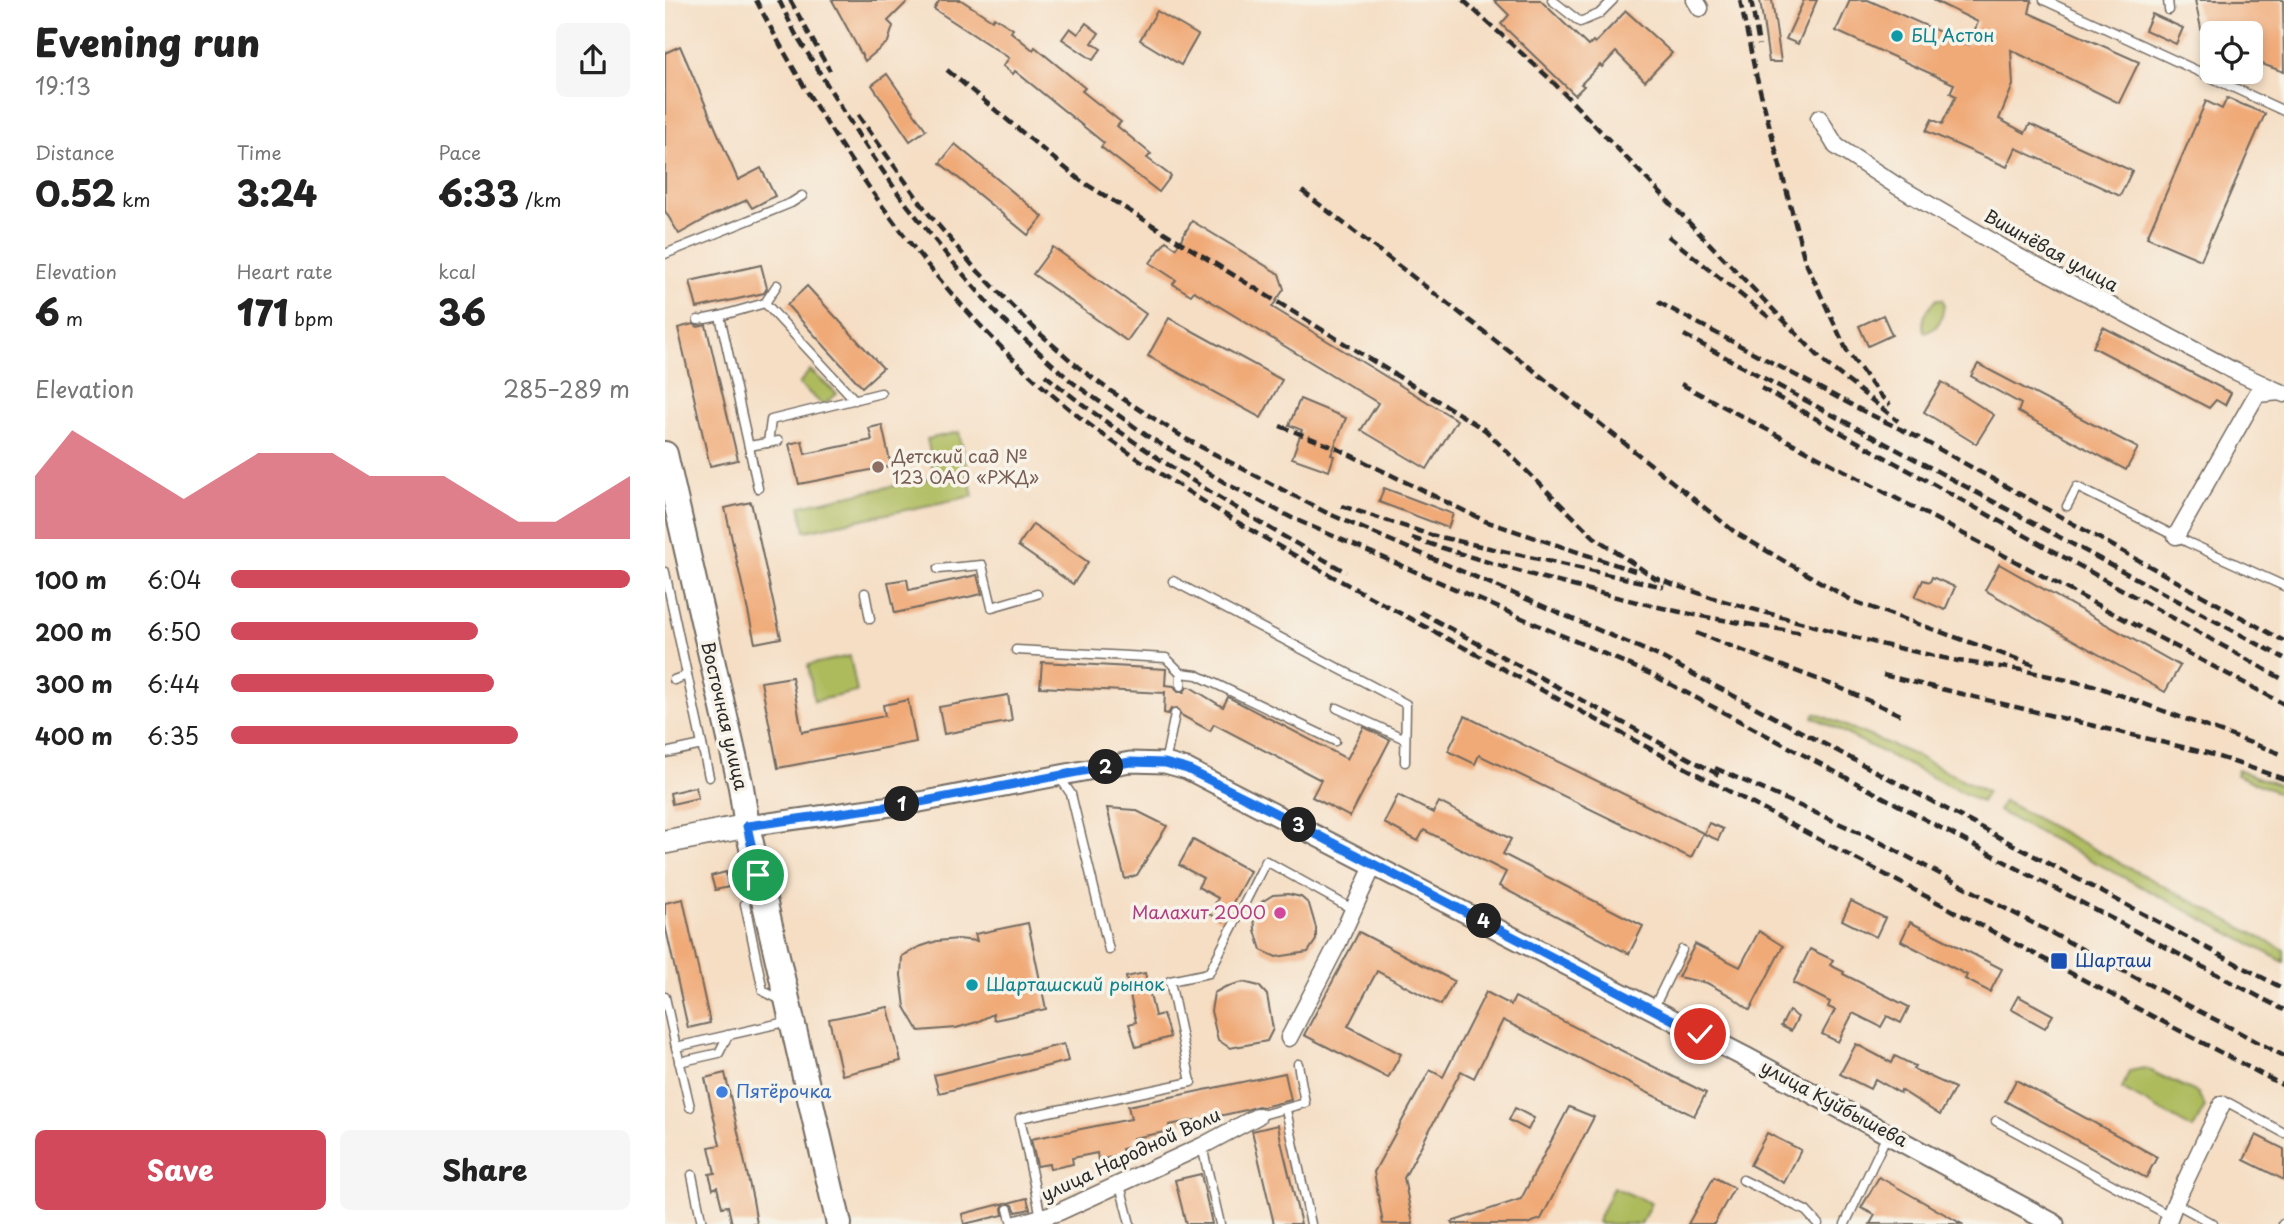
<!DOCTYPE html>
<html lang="en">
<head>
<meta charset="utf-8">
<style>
  body { margin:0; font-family:"Playpen Sans",sans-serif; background:#f6f6f6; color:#222; height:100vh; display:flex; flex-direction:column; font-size:26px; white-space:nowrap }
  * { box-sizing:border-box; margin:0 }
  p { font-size:23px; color:#767676 }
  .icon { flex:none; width:38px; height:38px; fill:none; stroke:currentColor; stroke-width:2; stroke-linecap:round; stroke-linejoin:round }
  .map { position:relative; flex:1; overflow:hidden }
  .side { display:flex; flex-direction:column; background:#fff; width:665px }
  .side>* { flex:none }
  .controls { position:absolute; left:1535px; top:21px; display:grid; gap:14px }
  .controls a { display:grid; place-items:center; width:63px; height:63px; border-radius:10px; background:#fff; box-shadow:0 4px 10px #0003; font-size:35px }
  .pin { position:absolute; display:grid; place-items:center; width:60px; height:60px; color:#fff; margin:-30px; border:4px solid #fff; border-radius:50%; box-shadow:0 2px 7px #0007 }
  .km { position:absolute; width:35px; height:35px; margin:-18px; border-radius:50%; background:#222; color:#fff; font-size:19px; line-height:35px; text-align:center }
  .round { display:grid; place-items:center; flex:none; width:74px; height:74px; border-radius:10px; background:#f6f6f6 }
  .headline { display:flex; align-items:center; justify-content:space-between; height:119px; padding:0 35px }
  h1 { font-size:38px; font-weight:800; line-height:52px }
  .metrics { display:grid; grid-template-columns:repeat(3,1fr); gap:10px; height:119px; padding:7px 35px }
  .metrics div { display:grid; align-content:center }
  .metrics b { font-size:35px; font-weight:800 }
  .metrics small { font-size:19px; font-weight:400 }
  .metrics p { font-size:19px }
  .chart { height:196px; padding:14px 35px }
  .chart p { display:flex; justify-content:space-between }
  .chart svg { width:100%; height:126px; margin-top:7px; fill:#d1495b; opacity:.7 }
  .action { display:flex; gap:14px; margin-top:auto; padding:14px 35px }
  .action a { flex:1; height:80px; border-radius:10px; background:#d1495b; color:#fff; font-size:28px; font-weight:800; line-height:80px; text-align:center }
  .action a+a { background:#f6f6f6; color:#222 }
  ul { padding:0 35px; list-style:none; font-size:23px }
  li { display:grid; grid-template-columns:112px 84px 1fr; align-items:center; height:52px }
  li i { height:18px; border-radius:9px; background:#d1495b }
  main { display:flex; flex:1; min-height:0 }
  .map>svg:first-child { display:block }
</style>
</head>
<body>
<main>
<section class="side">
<div class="headline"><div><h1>Evening run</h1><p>19:13</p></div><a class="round"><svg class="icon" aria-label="share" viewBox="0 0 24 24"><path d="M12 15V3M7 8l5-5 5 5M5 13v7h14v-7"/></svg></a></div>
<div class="metrics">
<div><p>Distance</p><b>0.52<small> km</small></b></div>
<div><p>Time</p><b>3:24</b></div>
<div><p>Pace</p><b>6:33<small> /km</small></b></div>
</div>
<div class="metrics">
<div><p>Elevation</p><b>6<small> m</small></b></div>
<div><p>Heart rate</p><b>171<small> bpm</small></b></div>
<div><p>kcal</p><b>36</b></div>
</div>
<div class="chart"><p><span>Elevation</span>285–289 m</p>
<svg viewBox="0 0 160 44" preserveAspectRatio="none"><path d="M0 44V22L10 6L20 14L30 22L40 30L50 22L60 14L70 14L80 14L90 22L100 22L110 22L120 30L130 38L140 38L150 30L160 22V44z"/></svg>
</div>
<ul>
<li><b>100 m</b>6:04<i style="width:100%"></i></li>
<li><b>200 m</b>6:50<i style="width:62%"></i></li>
<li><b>300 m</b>6:44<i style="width:66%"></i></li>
<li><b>400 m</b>6:35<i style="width:72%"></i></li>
</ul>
<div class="action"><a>Save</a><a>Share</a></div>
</section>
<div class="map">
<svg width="1619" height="1224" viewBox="0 0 1619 1224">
  <rect width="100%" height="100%" fill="#f7f3e8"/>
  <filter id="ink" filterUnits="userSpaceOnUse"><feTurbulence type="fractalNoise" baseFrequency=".0143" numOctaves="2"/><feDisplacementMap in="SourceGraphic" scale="14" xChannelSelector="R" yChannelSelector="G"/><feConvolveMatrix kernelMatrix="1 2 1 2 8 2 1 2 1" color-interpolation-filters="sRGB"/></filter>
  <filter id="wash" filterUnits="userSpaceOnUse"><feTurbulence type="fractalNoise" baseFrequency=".00686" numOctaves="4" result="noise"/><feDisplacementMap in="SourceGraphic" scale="28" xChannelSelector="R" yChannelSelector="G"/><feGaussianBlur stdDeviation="1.57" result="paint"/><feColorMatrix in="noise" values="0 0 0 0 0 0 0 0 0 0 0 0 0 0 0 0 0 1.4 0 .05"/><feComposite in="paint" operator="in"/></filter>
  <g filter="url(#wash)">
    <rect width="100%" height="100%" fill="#f5dec4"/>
    <g fill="#aebb5d" stroke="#6c7344" stroke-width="2">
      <path d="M 1272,299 L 1277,299 L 1279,303 C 1278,317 1275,327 1262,332 L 1259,331 C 1256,318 1262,308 1272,299 Z"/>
      <polygon points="145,370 172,394 158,405 134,384"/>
      <polygon points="294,432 308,496 140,531 135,506 270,477 262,439"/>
      <polygon points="185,656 192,692 149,701 143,665"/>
      <polygon points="1150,713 1245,753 1322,792 1316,802 1148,717"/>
      <polygon points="1573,770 1619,787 1619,795 1571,775"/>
      <polygon points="1339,801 1619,950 1619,962 1333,811"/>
      <polygon points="1479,1068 1533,1093 1540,1107 1528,1129 1457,1089 1464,1071"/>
      <polygon points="948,1187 986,1203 976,1224 936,1224 932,1222"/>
    </g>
    <g id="blocks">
      <g fill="#f0aa78">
        <polygon points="167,0 244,0 223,21 228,26 223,42 200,61"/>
        <polygon points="275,0 296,0 327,20 329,17 348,29 346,32 368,50 370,47 420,88 417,91 456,122 452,126 486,154 482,158 506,176 494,192 436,147 439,143 350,71 348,74 338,66 344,58 269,9"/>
        <polygon points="829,0 875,0 923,46 928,41 930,43 961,11 1007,53 980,81 951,52 937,67 935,65 916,84 919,86 910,95 836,24 844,15"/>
        <polygon points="1095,0 1107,0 1116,62 1104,62"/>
        <polygon points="1139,0 1152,0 1133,44 1121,39"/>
        <polygon points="1185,0 1203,0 1304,45 1313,22 1268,0 1367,0 1364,13 1474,62 1454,103 1346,50 1348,85 1334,119 1360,133 1365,124 1467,171 1455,196 1351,148 1342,167 1261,131 1267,119 1277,124 1291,96 1285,93 1289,84 1171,31"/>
        <polygon points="1530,0 1618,0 1619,72 1586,60 1586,33 1547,33 1547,57 1542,57"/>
        <polygon points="492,11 533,35 516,65 475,40"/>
        <polygon points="1487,14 1518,28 1511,44 1480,30"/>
        <polygon points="421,23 434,33 427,43 436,49 428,60 397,39 405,28 413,34"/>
        <polygon points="15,46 73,180 96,168 110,196 87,208 82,200 46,216 14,234 0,211 0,53"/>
        <polygon points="222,74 261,130 245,141 207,85"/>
        <polygon points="1562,98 1600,114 1536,260 1482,237 1541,101 1557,109"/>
        <polygon points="290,144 378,217 363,235 275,163"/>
        <polygon points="527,221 614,274 619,289 607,307 792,420 762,469 696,430 713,403 529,291 526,295 508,284 511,280 485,263 501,241 511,248"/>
        <polygon points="388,247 481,314 462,341 368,274"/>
        <polygon points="96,265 102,288 99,293 32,308 25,281"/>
        <polygon points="142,286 218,368 197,387 122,305"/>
        <polygon points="1218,315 1227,335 1203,346 1194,326"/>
        <polygon points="504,318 617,380 596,418 483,356"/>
        <polygon points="28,324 33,327 41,325 73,460 45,466 13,328"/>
        <polygon points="1438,327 1566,393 1560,405 1551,400 1544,408 1428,347"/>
        <polygon points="1313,364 1473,448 1461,470 1353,412 1356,404 1306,376"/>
        <polygon points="1277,382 1329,415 1311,444 1259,412"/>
        <polygon points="635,399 681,418 666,455 669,456 664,471 627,458 637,430 624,425"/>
        <polygon points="217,425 226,466 134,484 124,444 137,441 140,454 207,440 204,428"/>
        <polygon points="719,488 788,514 783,528 714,502"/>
        <polygon points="86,502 116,638 90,643 60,508"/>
        <polygon points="368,524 423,562 408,584 353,546"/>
        <polygon points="1334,564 1515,666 1500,692 1320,590"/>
        <polygon points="312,575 317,594 230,613 223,582 242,579 244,590"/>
        <polygon points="1267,577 1290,587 1280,610 1250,597 1258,580 1265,582"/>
        <polygon points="377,662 501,669 500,685 509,686 513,692 519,692 522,687 525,687 558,707 563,697 682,759 699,727 725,740 685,817 647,797 656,780 549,724 545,731 516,715 512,708 506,709 503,714 499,713 500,691 500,693 375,687"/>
        <polygon points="127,677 137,732 220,716 218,705 243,700 251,742 113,768 96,682"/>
        <polygon points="343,695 347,721 279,734 274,707"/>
        <polygon points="800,716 1038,833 1026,858 814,755 810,764 783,751"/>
        <polygon points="30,787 33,798 7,804 5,793"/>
        <polygon points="733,795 768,813 774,802 846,839 838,854 978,926 964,954 834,886 841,872 759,830 753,841 719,823"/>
        <polygon points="442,808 470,810 502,826 472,875 460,879"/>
        <polygon points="1044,823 1058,829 1053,840 1039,834"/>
        <polygon points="528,840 585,871 558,921 545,914 553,898 533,887 538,878 514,865"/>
        <polygon points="61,872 64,887 50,890 46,876"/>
        <polygon points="623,894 636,897 644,904 651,928 651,940 643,952 611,957 596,950 590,930 589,913 595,903 608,895"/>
        <polygon points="18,899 45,1023 23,1028 0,925 0,903"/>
        <polygon points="1186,901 1220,918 1211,937 1177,920"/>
        <polygon points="1245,922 1337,969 1325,992 1300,979 1302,975 1236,941"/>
        <polygon points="363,923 381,1009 329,1020 328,1014 312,1022 291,1028 254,1031 240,1007 236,975 237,956 254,947 272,941 293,939 312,941 310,934"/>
        <polygon points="1094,931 1118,946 1085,1010 1066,996 1042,983 1013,977 1030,944 1075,967"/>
        <polygon points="694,932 789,981 776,1005 712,971 683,1026 736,1054 723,1078 639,1035"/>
        <polygon points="1145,949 1168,960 1165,965 1179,972 1178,974 1244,1007 1236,1023 1222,1016 1216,1027 1188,1013 1173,1042 1157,1034 1170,1010 1163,1007 1165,1002 1128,983"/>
        <polygon points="480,973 490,1016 498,1014 505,1037 471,1047 464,1024 471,1022 461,977"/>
        <polygon points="578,982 594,986 602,995 608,1029 602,1041 565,1048 553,1040 546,1011 549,993 560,987"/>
        <polygon points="821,992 846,1005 850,997 1041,1093 1029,1116 838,1020 809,1078 796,1071 739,1178 748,1224 718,1224 709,1172 765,1070 778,1077"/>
        <polygon points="1353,996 1388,1015 1380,1028 1346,1009"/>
        <polygon points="223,1007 236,1061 177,1075 164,1019"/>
        <polygon points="1124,1011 1133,1017 1126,1031 1116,1026"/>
        <polygon points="399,1044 403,1061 274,1093 269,1075"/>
        <polygon points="1191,1044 1227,1063 1230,1056 1250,1066 1248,1069 1290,1088 1275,1115 1236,1090 1235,1093 1210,1079 1205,1089 1175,1074"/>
        <polygon points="60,1073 88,1200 92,1224 67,1224 63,1206 57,1207 52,1187 48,1189 46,1181 44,1174 50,1173 44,1147 55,1145 40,1078"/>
        <polygon points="620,1073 626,1100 598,1107 593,1106 581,1110 554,1116 555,1122 531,1127 530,1120 504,1125 506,1131 468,1138 469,1146 457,1149 458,1155 433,1160 432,1153 407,1158 408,1164 385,1169 384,1164 372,1166 366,1139 466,1119 463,1106"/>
        <polygon points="1351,1080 1492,1157 1481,1178 1340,1101"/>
        <polygon points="904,1107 929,1117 876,1219 862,1224 787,1224 786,1222 856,1199"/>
        <polygon points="850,1108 869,1118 863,1130 844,1120"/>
        <polygon points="613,1125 616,1141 636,1224 609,1224 587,1131"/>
        <polygon points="1102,1133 1136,1150 1119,1183 1085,1165"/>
        <polygon points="1591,1135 1619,1149 1619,1180 1579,1160"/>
        <polygon points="536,1174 547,1224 521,1224 510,1180"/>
        <polygon points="1049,1177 1069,1188 1049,1224 1023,1224"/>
        <polygon points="1214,1177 1297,1224 1205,1224 1210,1215 1196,1208"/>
        <polygon points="362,1198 365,1209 351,1212 348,1205 343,1203"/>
        <polygon points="340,1203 337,1208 338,1215 299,1224 297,1214"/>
      </g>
    </g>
  </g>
  <g filter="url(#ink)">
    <use href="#blocks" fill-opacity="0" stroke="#726a61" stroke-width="2"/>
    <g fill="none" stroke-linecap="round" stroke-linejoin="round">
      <g stroke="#726a61" stroke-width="11">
        <g id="service">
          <polyline points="887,0 915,22 934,14 948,0"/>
          <polyline points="1379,0 1619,111"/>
          <polyline points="1503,0 1504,10"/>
          <polyline points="0,254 126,203 137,196"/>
          <polyline points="100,303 112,285"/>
          <polyline points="40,319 55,316"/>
          <polyline points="33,320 34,320"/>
          <polyline points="103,443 106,420 216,393"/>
          <polyline points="84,446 113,441"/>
          <polyline points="93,488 55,316 100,303 190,400"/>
          <polyline points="1402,506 1412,487 1522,542 1619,586"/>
          <polyline points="273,569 317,565 327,607 372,594"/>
          <polyline points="0,572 44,777"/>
          <polyline points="508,581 741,704 740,762"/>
          <polyline points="200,593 205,619"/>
          <polyline points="351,650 501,658 516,673 516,686"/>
          <polyline points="516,673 532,675 670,741"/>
          <polyline points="9,680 22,675"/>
          <polyline points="672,708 740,739"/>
          <polyline points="0,753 37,745"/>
          <polyline points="500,763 510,714"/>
          <polyline points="395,778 406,794 444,950"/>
          <polyline points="89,884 80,904 98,991 116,1000"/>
          <polyline points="0,997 11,1047"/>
          <polyline points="988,1009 1017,950"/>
          <polyline points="14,1062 54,1053 63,1035"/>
          <polyline points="1557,1104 1564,1103 1619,1133"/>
          <polyline points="25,1107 11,1047 125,1021"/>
          <polyline points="621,1110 646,1224"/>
          <polyline points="593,1116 640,1103 633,1064"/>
          <polyline points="1331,1121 1505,1216"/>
          <polyline points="537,1146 555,1224"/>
          <polyline points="27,1175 37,1224"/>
          <polyline points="1078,1180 1141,1211 1153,1224"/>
          <polyline points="455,1185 465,1224"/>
          <polyline points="1510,1203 1548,1224"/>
          <polyline points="343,1209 347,1224"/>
          <polyline points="376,1217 355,1118 526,1082 505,981 544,973 601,861 689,910"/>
          <polyline points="1180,1224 1222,1135"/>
          <polyline points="1618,1224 1619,1224"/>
        </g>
      </g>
      <g stroke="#726a61" stroke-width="19">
        <g id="minor">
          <polyline points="1030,0 1035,8"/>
          <polyline points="1154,118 1171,146 1232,186 1352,256 1565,369 1619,394"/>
          <polyline points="1511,536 1592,394 1616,392"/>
          <polyline points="624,1038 673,943 709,864"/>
          <polyline points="352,1224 394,1212 537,1146 593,1116"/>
          <polyline points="1502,1224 1510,1203 1557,1104"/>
        </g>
      </g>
      <g stroke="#726a61" stroke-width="23">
        <polyline id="tertiary" points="82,826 255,802 465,762 500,763 522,769 1082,1058 1389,1224"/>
      </g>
      <g stroke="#726a61" stroke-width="26">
        <polyline id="secondary" points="0,842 82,826"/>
      </g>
      <g stroke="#726a61" stroke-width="28">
        <polyline id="primary" points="0,454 76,787 82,826 174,1224"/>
      </g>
      <use href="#service" stroke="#fff" stroke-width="8"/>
      <use href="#minor" stroke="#fff" stroke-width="16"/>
      <use href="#tertiary" stroke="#fff" stroke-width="19"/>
      <use href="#secondary" stroke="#fff" stroke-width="23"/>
      <use href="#primary" stroke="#fff" stroke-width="24"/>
      <g stroke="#2b2b2b" stroke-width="4.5" stroke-dasharray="10 5" stroke-linecap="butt">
        <path d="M 91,0 C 163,138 259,280 375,384 C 410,416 450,444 490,470 C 602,545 722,605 840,670 C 1098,811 1359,948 1619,1086"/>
        <polyline points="114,0 130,33 196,139 235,196 281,254 333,315 407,382 484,437 562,484 627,518 988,675 1619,1010"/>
        <polyline points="125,0 165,71"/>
        <polyline points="798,0 884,78 1160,363 1233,421"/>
        <polyline points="1075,0 1090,71 1140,261 1182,351 1213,393 1225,405"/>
        <polyline points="1086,0 1094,45"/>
        <polyline points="282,70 416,181 820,430 929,537 990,578 1051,599 1219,645 1293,661 1357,670 1429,686"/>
        <polyline points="193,115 263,213 308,266 372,331 413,367 444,390 521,439 662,513 996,657 1619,989"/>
        <polyline points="637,191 862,365 1071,533 1188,601 1369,665"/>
        <polyline points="1003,236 1106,319"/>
        <polyline points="993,302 1198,411 1254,438 1619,641"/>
        <polyline points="1019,335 1619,658"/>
        <path d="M 380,375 C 474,451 576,513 681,572"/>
        <polyline points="1016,384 1619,704"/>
        <polyline points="1096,388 1619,680"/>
        <polyline points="615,426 673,449 820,521 970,571"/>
        <polyline points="677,506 766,535 999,587"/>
        <path d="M 747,538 C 834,567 921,591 1011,611 C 1053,620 1095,626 1138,633"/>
        <polyline points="755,612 1056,776"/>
        <polyline points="1031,633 1173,687 1238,716"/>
        <polyline points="1218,675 1542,753 1619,779"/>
        <polyline points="1422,683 1619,755"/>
        <polyline points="1050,768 1209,839 1619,1056"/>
      </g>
    </g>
  </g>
  <g fill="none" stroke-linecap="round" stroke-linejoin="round" filter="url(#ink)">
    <g stroke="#fff" stroke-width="14">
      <polyline id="route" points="93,875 82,826 255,802 465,762 500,763 522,769 591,803 1035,1034"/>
    </g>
    <use href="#route" stroke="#1a73e8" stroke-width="9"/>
  </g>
  <g fill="#0f9aa8" stroke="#f7f3e8" stroke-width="2.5">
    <circle cx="1232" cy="36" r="7"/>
    <circle cx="307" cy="985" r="7"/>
  </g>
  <circle fill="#8d6e63" stroke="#f7f3e8" stroke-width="2.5" cx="213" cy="467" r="7"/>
  <circle fill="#d1479c" stroke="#f7f3e8" stroke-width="2.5" cx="615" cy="913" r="7"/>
  <rect fill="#1a4fb4" stroke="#f7f3e8" stroke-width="2.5" x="1385" y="952" width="18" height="18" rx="3.5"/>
  <circle fill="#3f7fe0" stroke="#f7f3e8" stroke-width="2.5" cx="57" cy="1092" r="7"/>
  <g text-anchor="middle" stroke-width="7" stroke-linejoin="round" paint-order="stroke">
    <g font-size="18" fill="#0d838f" stroke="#f7f3e8" text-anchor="start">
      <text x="1246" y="42">БЦ Астон</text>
      <text x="321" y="991">Шарташский рынок</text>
    </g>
    <g font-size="18" fill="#2b2b2b" stroke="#f7f3e8">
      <text transform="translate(1386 251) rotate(29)" y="6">Вишнёвая улица</text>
      <text transform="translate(59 716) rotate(77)" y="6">Восточная улица</text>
      <text transform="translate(1169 1104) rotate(28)" y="6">улица Куйбышева</text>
      <text transform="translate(466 1155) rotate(-25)" y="6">улица Народной Воли</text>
    </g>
    <g font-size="18" fill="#785e54" stroke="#f7f3e8" text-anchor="start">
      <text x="227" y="463">Детский сад №<tspan x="227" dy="21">123 ОАО «РЖД»</tspan></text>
    </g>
    <g font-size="18" fill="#b23c85" stroke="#f7f3e8" text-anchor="end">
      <text x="601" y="919">Малахит 2000</text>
    </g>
    <g font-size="18" fill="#164399" stroke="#f7f3e8" text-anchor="start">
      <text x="1410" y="967">Шарташ</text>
    </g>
    <g font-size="18" fill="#366cbe" stroke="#f7f3e8" text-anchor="start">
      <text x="71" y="1098">Пятёрочка</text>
    </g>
  </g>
</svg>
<div class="controls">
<a><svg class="icon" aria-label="locate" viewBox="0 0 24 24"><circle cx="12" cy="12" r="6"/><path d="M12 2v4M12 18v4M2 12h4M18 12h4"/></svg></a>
</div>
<div class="pin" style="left:93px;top:875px;background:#1e9e55"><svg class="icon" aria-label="arrive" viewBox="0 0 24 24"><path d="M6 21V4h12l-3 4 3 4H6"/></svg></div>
<div class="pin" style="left:1035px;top:1034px;background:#d93025"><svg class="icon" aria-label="check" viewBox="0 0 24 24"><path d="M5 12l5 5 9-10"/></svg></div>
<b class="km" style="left:237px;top:804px">1</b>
<b class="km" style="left:441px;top:767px">2</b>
<b class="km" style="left:634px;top:825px">3</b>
<b class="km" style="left:819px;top:921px">4</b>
</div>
</main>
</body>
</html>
